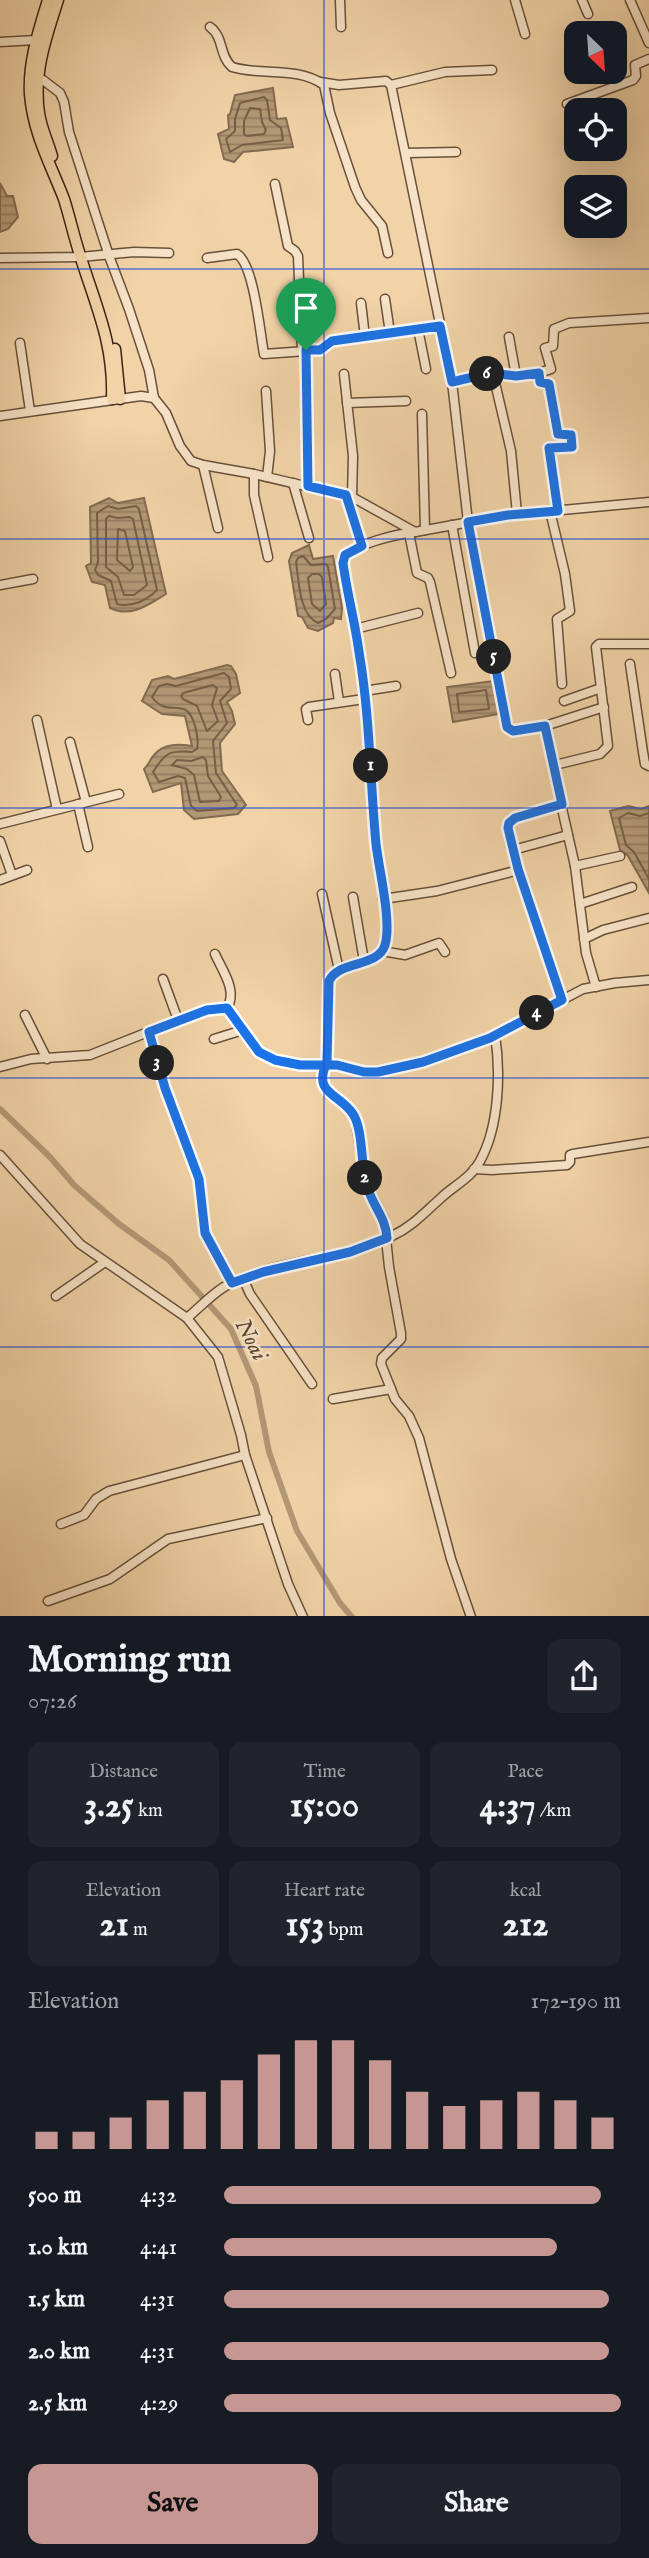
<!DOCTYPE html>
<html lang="en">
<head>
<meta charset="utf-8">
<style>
  body { margin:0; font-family:"IM FELL English",serif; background:#20242c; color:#f1f3f6; height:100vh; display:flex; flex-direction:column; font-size:26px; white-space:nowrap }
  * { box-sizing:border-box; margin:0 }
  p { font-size:23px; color:#9ea1a6 }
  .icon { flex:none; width:38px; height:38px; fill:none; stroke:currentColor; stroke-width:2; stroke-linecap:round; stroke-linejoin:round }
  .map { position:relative; height:1616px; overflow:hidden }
  .sheet { display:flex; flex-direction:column; background:#171b24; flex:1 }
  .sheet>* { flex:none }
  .needle { width:46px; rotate:155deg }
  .tools { position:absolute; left:564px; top:21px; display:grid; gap:14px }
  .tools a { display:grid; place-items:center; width:63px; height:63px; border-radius:14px; background:#171b24; box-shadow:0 7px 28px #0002; font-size:35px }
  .pin { position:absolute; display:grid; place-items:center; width:60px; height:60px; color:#fff; margin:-72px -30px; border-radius:50% 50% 50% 0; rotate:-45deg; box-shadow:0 0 7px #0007 }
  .pin .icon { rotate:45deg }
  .km { position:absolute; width:35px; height:35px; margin:-18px; border-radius:50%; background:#222; color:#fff; font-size:19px; line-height:35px; text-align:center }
  .round { display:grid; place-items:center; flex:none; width:74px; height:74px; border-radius:14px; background:#20242c }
  .head { display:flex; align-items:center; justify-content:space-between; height:119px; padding:0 28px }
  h1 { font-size:38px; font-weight:700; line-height:52px }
  .metrics { display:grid; grid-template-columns:repeat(3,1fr); gap:10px; height:119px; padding:7px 28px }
  .metrics div { display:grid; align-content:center; border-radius:14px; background:#20242c; text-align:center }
  .metrics b { font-size:35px; font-weight:700 }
  .metrics small { font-size:19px; font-weight:400 }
  .metrics p { font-size:19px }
  .chart { height:196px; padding:14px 28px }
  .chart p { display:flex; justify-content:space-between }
  .chart svg { width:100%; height:126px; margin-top:7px; stroke:#c59692; stroke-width:6 }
  .cta { display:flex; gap:14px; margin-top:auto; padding:14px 28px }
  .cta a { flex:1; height:80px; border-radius:14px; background:#c59692; color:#111; font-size:28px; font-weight:700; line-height:80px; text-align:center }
  .cta a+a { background:#20242c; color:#f1f3f6 }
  ul { padding:0 28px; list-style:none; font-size:23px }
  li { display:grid; grid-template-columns:112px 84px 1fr; align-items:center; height:52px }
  li i { height:18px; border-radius:9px; background:#c59692 }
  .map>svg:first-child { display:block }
</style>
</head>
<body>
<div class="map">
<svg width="649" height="1617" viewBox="0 0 649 1617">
  <defs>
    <pattern id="water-rules" width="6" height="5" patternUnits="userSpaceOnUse" patternTransform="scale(1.75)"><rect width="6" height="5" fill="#b39876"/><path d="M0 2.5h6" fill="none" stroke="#937c60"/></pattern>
  </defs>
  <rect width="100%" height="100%" fill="#f1d3a7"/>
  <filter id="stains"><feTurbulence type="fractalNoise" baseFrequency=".00286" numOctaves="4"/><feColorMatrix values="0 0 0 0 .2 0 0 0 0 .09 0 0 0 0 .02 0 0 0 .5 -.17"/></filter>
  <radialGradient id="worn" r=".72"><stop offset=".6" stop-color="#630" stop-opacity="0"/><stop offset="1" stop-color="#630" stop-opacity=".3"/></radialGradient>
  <g fill="url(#water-rules)" stroke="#836a50" stroke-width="2">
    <polygon points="273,88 277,119 286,118 293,147 243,152 234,162 224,159 218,134 229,129 228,115 230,114 235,95"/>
    <polygon points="0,183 7,196 13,196 18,217 8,229 0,232"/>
    <path d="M 109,498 L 118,503 L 144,498 L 166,594 C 148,605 131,618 110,608 L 105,585 L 92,582 L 86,566 L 91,563 L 90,507 Z"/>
    <polygon points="309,545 313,559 333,556 342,608 341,619 334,618 333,623 318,631 308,628 302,617 298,616 289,561 292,553"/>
    <path d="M 227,665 L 231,666 L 236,674 L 240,693 L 227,702 L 232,711 L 235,724 L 220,743 L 222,771 L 246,805 L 238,814 L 194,819 L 184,810 L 181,783 L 153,792 L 144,769 C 149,765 150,759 154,755 C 164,743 179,744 192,746 L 185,716 L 162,714 L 142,701 L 152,680 L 168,676 L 174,679 Z"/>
    <polygon points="493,681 499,714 453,722 447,687"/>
    <polygon points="628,806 641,809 649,806 649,893 628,856 620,850 610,811"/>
  </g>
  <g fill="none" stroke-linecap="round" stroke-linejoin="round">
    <g stroke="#765e46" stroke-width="2">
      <polygon points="264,97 267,100 270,120 281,128 283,140 242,145 230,152 226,139 235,131 235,119 240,103"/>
      <polygon points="250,108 260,109 262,122 266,130 264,134 247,136 244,134 244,121"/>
      <path d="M 108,506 L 118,509 L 136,506 L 139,509 L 157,590 C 147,600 132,608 117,604 L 111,581 L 98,575 L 95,570 L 98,562 L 97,513 Z"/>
      <polygon points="109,516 118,518 130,517 133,519 147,585 134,595 124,595 118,577 106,567 106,519"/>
      <polygon points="118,529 125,531 133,567 130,571 117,560"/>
      <path d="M 303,556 L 311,565 L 326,564 L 328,567 L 335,609 L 326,619 L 318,623 C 299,615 299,581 296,562 L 298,558 Z"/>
      <polygon points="312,574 319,574 322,577 326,604 320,611 312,604 308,578"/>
      <path d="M 224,673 L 229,677 L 231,689 L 220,701 L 227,723 L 213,741 L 216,773 L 237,805 L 234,808 L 197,811 L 191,806 L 185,778 L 178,776 L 159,782 L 153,772 C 165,753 169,750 192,752 L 197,749 C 199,741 197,734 195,726 C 186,693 168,720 152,697 L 159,686 L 167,684 L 176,686 Z"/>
      <polygon points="213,685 217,688 212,705 218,721 207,731 197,706 183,699 181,696 183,693"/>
      <polygon points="486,690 489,709 459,712 457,694"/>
      <polygon points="203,757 206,760 208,776 221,797 219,801 200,802 194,775 187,769 172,765 177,760 191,761"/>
      <polyline points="649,813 640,816 628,813 619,818 626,845 634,852 649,879"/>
    </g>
    <polyline stroke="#b39876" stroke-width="6" points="0,1109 50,1157 74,1185 119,1224 169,1260 231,1329 256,1386 269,1452 297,1531 340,1603 352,1617"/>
    <g stroke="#68503b" stroke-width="11">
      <g id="minor">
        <polyline points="340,0 341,27"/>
        <polyline points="515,0 525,34"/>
        <polyline points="582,0 588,14"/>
        <polyline points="630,0 649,43"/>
        <path d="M 210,27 C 224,37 219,56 232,67 C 261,76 298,66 324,85 L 330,113 L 355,187 L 361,200 L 382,226 L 388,253"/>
        <polyline points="0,42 36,40"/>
        <polyline points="37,80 43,80 60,93 64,102 69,132 109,256 129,309 149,370 154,398 166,413 180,446 191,461 203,465 254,474 352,497 415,532 508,515 649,502"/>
        <polyline points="320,82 339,85 386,81 391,85 445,72 492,70"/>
        <polyline points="567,104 633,80 636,76 635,65 649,59"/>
        <polyline points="406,153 456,152"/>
        <polyline points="275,184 288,246 295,251 298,256 302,351"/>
        <polyline points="0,258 80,257 134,252 169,253"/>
        <path d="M 207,258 L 237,254 C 254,264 260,333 264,354 L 320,350 L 332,341 L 440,326"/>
        <polyline points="385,299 390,333"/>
        <polyline points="361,303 365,337"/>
        <polyline points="418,329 426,369"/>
        <polyline points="509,337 516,376"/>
        <polyline points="20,343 30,411"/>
        <polyline points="306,350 308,486"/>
        <polyline points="539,373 540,382 549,384 558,434 571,435 572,447 549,448 558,511"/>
        <polyline points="344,374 353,456 352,497"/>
        <path d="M 493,374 C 512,377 533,376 551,369 L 545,348 L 553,346 L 554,329 L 569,323 L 649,318"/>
        <polyline points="452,382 490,373 493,374 511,451 517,514"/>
        <polyline points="266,391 270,451 267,477"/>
        <polyline points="347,403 406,401"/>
        <polyline points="422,414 425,530"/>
        <polyline points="0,416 141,396 154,398"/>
        <polyline points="203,465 218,528"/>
        <polyline points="254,474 254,495 268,557"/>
        <polyline points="293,483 309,538"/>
        <polyline points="346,495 362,546"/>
        <polyline points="550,511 565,574 570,611 557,619 562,684"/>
        <polyline points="452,525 475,653"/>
        <path d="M 415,532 C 398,534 352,544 343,559 C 343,590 355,622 360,653 C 370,718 369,785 377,850 C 380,874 391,923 385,945 C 378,968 339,960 329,981 L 326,1062 L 323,1072 L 323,1083 L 329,1094 L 345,1104 L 355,1116 L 366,1184 L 384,1219 L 389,1267 L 401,1333 L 401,1339 L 382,1358 L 381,1364 L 395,1399 L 409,1416 L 419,1438 L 451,1559 L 471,1617"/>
        <polyline points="409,533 417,573 428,578 430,582 451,673"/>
        <polyline points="0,585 33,579"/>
        <polyline points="355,629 418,613"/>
        <polyline points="630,664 643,752 645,764 649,766"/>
        <polyline points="335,674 339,702"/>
        <polyline points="364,691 396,686"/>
        <polyline points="564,701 601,688"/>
        <polyline points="37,720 57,809"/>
        <polyline points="308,720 306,709 309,707 364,699"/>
        <polyline points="545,726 604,707"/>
        <polyline points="70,742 86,802"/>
        <polyline points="555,765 600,754 608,746 596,647 599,644 649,644"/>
        <polyline points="78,804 88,847"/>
        <polyline points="561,804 575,866 586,953 596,987"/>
        <polyline points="0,824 119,794"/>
        <polyline points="0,841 12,875"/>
        <polyline points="513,850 568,835"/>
        <polyline points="575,866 620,856"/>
        <polyline points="518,869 562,1000"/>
        <polyline points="0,880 27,870"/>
        <polyline points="322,894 339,970"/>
        <polyline points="353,897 364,961"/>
        <path d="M 383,899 L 437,891 L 515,871 L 518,866 C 514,852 501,830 515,818 L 561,804 L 547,728 L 543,726 L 511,731 L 505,718 L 489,626 L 468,522 L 452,382 L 391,85"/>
        <polyline points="580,904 632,887"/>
        <polyline points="584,939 603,930 649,918"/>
        <polyline points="382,951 405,955 439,943 445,952"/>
        <path d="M 215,954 C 222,970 238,991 227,1008"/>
        <polyline points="163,979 178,1020"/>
        <polyline points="25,1015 47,1059"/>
        <polyline points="149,1032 165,1088 199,1179 205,1233 232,1283"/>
        <polyline points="214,1039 243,1030"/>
        <polyline points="0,1067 31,1059 90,1055 176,1021 207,1010 227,1008 259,1052 275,1060 300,1065 337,1065 364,1072 378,1072 423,1062 490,1038 583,989 615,983 649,980"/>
        <polyline points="0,1155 80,1244 187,1318 218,1357 241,1435 245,1455 288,1584 303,1617"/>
        <polyline points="474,1169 492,1170 567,1165 570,1162 570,1155 573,1154 649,1142"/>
        <polyline points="246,1277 246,1285 250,1294 312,1384"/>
        <polyline points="56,1296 105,1262"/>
        <path d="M 187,1318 C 199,1308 211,1295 224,1287 C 271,1259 341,1262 392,1236 C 413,1226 425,1212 442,1197 C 455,1185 472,1177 480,1161 C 499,1127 501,1073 495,1035"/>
        <polyline points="333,1399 391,1389"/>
        <polyline points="61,1524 84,1515 96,1499 109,1491 245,1455"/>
        <polyline points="48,1601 110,1579 168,1539 267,1518"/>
      </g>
    </g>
    <g stroke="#3a2517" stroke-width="13">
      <g id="major">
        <path d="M 48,0 C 39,29 28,63 30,94 C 33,133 50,163 64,199 C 70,218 74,237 80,255 C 96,307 114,343 112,399"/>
        <path d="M 52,156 C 48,142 41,128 39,113 C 33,74 46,37 58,0"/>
        <polyline points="115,349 120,399"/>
      </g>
    </g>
    <use href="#minor" stroke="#f6e2c6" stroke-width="8"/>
    <use href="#major" stroke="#f1d3a7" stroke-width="10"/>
  </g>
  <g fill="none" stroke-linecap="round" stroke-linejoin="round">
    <g stroke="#fff" stroke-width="14">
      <path id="route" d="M 306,350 L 308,486 L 346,495 L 362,546 L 345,555 L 343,563 C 347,593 355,622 359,652 C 370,716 370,780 376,844 C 379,870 392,922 385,945 C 378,968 339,960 329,981 L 327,1062 C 312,1094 339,1093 353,1114 C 363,1129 361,1165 366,1183 C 371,1204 386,1217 387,1238 L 350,1252 L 263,1272 L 232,1283 L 205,1233 L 199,1179 L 165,1088 L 149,1032 L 207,1010 L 227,1008 L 259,1052 L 275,1060 L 300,1065 L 337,1065 L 364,1072 L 378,1072 L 423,1062 L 490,1038 L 562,1000 L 518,869 L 508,828 L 509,823 L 515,818 L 562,804 L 545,726 L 513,731 L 507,727 L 468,522 L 508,515 L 558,511 L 549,448 L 572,447 L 571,435 L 558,434 L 549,384 L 540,382 L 539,373 L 516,376 L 490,373 L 452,382 L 440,326 L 332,341 L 320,350 L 306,350"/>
    </g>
    <use href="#route" stroke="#1a73e8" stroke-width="9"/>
  </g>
  <path fill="none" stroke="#1d4ed8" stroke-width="2" stroke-opacity="0.55" d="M 324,0 L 324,1617M 0,269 L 649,269M 0,539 L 649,539M 0,808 L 649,808M 0,1078 L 649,1078M 0,1347 L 649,1347"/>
  <g text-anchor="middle" stroke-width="5" stroke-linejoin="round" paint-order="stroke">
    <g font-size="23" font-style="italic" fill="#5e4834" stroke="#f6e2c6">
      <text transform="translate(252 1339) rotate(62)" y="8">Noai</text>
    </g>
  </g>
  <rect width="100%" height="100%" filter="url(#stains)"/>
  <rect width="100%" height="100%" fill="url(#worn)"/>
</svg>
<div class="tools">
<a><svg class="needle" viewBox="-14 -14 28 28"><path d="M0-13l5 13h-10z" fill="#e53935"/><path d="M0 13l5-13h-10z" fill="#9ea1a6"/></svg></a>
<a><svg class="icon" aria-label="locate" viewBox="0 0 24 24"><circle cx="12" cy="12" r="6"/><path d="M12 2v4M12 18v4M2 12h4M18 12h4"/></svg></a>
<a><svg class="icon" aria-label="layers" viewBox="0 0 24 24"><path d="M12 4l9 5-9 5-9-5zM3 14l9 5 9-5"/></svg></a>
</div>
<div class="pin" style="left:306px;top:350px;background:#1e9e55"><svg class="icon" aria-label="arrive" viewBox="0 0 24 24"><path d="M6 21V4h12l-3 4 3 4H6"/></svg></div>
<b class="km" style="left:371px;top:766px">1</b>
<b class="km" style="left:365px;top:1178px">2</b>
<b class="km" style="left:157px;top:1063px">3</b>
<b class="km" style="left:537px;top:1013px">4</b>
<b class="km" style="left:494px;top:657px">5</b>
<b class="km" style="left:487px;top:374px">6</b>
</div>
<section class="sheet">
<div class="head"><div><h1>Morning run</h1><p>07:26</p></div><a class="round"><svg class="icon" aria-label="share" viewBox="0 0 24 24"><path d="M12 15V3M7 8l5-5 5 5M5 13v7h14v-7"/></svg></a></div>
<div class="metrics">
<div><p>Distance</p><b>3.25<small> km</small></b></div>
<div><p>Time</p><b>15:00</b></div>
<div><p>Pace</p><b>4:37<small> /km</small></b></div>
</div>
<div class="metrics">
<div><p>Elevation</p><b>21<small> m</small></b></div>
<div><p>Heart rate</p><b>153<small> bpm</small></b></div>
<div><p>kcal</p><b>212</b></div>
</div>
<div class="chart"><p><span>Elevation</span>172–190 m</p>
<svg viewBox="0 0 160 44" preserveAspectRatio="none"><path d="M5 44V38M15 44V38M25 44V33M35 44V27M45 44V24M55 44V20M65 44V11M75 44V6M85 44V6M95 44V13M105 44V24M115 44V29M125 44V27M135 44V24M145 44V27M155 44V33"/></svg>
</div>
<ul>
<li><b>500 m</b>4:32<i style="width:95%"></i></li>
<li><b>1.0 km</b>4:41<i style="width:84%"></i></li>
<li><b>1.5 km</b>4:31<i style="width:97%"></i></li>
<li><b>2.0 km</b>4:31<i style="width:97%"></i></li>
<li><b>2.5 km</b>4:29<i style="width:100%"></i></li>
</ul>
<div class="cta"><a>Save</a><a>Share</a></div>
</section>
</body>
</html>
